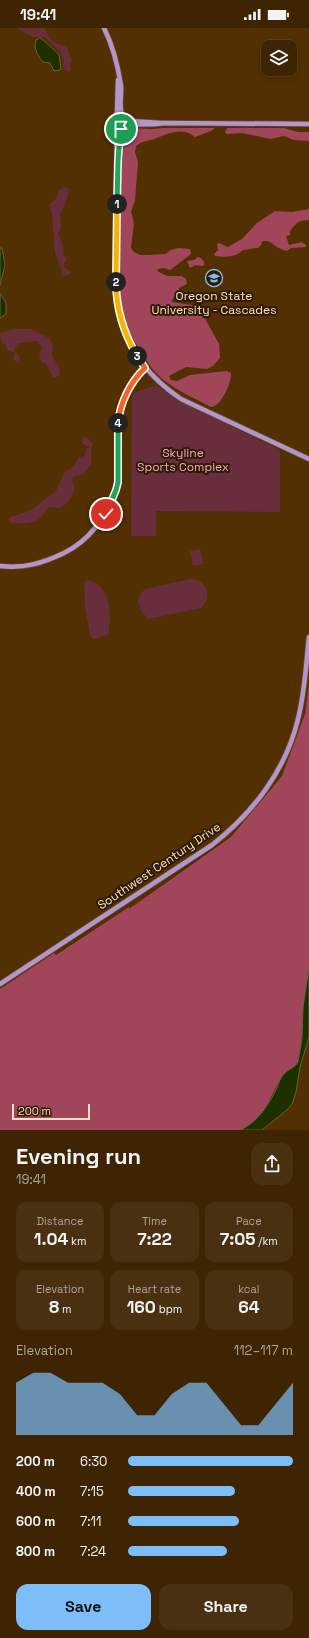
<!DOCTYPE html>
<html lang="en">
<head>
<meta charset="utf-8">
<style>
  body { margin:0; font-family:"Space Grotesk",sans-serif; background:#493011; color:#f1f3f6; height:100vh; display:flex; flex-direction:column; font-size:15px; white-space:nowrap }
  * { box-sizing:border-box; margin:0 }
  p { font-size:13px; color:#ada499 }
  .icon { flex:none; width:22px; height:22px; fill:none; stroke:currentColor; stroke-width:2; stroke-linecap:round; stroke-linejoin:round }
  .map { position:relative; height:1102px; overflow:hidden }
  .drawer { display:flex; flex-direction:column; background:#3e2402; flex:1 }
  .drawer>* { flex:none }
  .controls { position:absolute; left:261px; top:12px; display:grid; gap:8px }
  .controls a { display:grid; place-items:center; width:36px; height:36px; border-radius:8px; background:#3e2402; box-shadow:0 2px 6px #0003,0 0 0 1px #574124; font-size:20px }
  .scale { position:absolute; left:12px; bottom:10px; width:78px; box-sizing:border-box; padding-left:4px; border:2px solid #fce1c6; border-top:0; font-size:11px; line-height:14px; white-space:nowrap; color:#fce1c6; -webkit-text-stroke:3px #2f1b05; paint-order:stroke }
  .pin { position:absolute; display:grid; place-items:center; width:34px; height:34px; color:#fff; margin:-17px; border:2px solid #fff; border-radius:50%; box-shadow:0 1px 4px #0007 }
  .km { position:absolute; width:20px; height:20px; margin:-10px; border-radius:50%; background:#222; color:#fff; font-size:11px; line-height:20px; text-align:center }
  .round { display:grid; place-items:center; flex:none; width:42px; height:42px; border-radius:12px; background:#493011 }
  .summary { display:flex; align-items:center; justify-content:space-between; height:68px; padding:0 16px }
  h1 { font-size:22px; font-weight:600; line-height:30px }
  .metrics { display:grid; grid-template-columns:repeat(3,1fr); gap:6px; height:68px; padding:4px 16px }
  .metrics div { display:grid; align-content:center; border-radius:10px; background:#493011; text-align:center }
  .metrics b { font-size:17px; font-weight:600 }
  .metrics small { font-size:11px; font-weight:400 }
  .metrics p { font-size:11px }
  .chart { height:112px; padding:8px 16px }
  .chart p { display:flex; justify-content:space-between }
  .chart svg { width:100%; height:72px; margin-top:4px; fill:#7dbef9; opacity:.7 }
  .action { display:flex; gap:8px; margin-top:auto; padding:8px 16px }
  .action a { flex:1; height:46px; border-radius:12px; background:#7dbef9; color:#111; font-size:16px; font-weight:600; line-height:46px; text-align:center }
  .action a+a { background:#493011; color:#f1f3f6 }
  ul { padding:0 16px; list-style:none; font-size:13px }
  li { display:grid; grid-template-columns:64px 48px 1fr; align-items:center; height:30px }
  li i { height:10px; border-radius:5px; background:#7dbef9 }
  .status { display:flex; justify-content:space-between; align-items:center; height:28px; padding:0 20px; background:#3e2402; direction:ltr }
  .status svg { height:11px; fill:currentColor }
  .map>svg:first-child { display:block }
</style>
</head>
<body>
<div class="status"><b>19:41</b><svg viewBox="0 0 49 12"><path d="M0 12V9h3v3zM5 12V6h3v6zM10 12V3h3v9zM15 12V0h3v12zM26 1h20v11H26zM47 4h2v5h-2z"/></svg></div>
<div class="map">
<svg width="309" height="1102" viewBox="0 0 309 1102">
  <rect width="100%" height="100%" fill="#523002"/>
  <g fill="#692e3c">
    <path d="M 16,0 L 44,0 C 52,14 51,14 67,19 L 72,34 L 71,35 L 67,32 L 69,33 L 71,43 L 67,44 L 63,39 L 64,33 L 60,24 L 45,9 L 33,9 Z"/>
    <polygon points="64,159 68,160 69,164 60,188 61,200 58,206 63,217 64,228 67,230 64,235 64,239 71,244 70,246 63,248 61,245 62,239 61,240 55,225 52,186 49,177 57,170 59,162"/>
    <polygon points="13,301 31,301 49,310 53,318 52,328 60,341 59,348 56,349 53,349 46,336 42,334 39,329 42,319 38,313 18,315 14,323 19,328 20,331 18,333 13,332 15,328 14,324 7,322 6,317 2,315 0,306 3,304 5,306 4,304"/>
    <polygon points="156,357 184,375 280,422 280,484 156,483 156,508 131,508 132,366"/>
    <path d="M 84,409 L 87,409 L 93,416 L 91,420 L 91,436 L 83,446 C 78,448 74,446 72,452 L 75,460 C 73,467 66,479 58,480 C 54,480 52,478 48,480 C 46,482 45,485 42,488 C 36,496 19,497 10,494 L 9,491 L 11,489 L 31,482 L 56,463 L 64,445 L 74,438 L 78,430 L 84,428 L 87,420 L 90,420 L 82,415 L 82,412 Z"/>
    <polygon points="200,521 203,536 193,538 190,523"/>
    <path d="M 190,551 C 207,551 213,568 201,580 L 148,591 C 139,580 133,573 145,561 Z"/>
    <path d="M 87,552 C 111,556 112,589 108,607 L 93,611 L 90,608 L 85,576 L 84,555 Z"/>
  </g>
  <g fill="#a1455b">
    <path d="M 130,100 L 152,101 L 164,100 L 215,100 L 211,103 L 195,109 C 182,98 168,106 154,111 C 148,113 142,113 136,118 L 135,124 L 138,134 L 135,172 L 131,184 L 134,195 L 131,220 L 134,224 L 140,227 L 148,227 L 165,226 L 171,222 L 178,220 L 190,221 L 191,226 L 170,242 L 164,240 L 158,241 L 157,243 L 167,248 L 182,248 L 186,251 L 187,256 L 179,260 L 179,264 L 172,272 L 172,274 L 198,278 L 219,316 L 220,330 L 213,338 L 207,341 L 186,339 L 169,348 L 171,352 L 177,353 L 190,347 L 227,343 L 231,345 C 232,354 221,379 211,379 C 192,369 170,360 155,344 C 147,335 129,306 126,295 C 117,267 119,236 120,207 C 120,173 120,138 124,104 Z"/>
    <polygon points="227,100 284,100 298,104 309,104 309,113 294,112 284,108 271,111 242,105 227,106 225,104"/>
    <path d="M 309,181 L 309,192 C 299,192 296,195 290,203 L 290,207 L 286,208 L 289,217 L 302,214 L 306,217 L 306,219 L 291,220 L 287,223 C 283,222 280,221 277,219 C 271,215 269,211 261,214 L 262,216 L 258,220 C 252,220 249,222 243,222 C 236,230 224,229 215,228 L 214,226 L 218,222 L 217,216 L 219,215 L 228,219 L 242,211 L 257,195 L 275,183 L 292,184 Z"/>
    <polygon points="198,229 201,230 204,234 204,237 202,238 195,237 190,240 187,233 194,232"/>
    <path d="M 309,656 L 309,939 L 303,980 L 303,1001 L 298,1034 C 294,1041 285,1044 280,1052 C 267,1074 266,1088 241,1102 L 0,1102 L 0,961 L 54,925 L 56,927 L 129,879 L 129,881 L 231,809 L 282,748 L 305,686 Z"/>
  </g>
  <g fill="#1e2f00" stroke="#61643b">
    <path d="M 40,10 C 42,11 57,24 59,27 L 61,40 L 60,42 L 54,43 L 50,35 L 43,34 C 38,28 33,20 36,12 Z"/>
    <polygon points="0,220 2,220 5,237 0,257"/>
    <polygon points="0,265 6,275 6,286 0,290"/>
    <path d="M 309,939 L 309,1009 L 300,1039 L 296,1064 L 292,1076 L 287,1082 L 262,1102 L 241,1102 C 259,1092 268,1078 277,1060 C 279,1055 280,1050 284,1046 C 288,1041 295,1040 298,1034 L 302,1011 L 303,980 Z"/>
  </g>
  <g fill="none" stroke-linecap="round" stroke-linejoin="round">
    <g stroke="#6d4c21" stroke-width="6">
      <g id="secondary">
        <path d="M 104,0 C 113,18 118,38 121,58 C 122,68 118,80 123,89"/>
        <circle cx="119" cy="95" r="7"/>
        <polyline points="115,89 117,84 118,52"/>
        <polyline points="124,91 130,93 161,95"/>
        <path d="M 124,99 C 136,94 150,98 163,95 L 309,96"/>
        <polyline points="114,100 116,106 117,129"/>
        <path d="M 123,100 C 119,107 120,114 120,121 C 119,137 118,153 118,170 C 116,253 101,317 181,371 L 309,431"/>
        <path d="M 0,538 C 24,541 43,535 64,525 C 76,519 87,510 95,500 C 105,489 114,475 117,461 C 123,427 111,393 129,362 C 134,354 138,346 145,340"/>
        <path d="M 0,956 L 212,817 C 253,785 286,742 298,691 C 305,664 306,636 309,609"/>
      </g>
    </g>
    <use href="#secondary" stroke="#b195cc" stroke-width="4.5"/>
  </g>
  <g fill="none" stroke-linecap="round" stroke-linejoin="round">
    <g stroke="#fff" stroke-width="8">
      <polyline id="split-1" points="117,176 118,133 120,106 123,100 121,101"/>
    </g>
    <g stroke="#fff" stroke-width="8">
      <polyline id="split-2" points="116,254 117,176"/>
    </g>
    <g stroke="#fff" stroke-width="8">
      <path id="split-3" d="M 116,254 C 116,281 123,304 137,328"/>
    </g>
    <g stroke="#fff" stroke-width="8">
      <path id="split-4" d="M 118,395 C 120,375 130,354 145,340 L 137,328"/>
    </g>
    <g stroke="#fff" stroke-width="8">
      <polyline id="split-5" points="106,486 116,462 118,454 118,395"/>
    </g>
    <use href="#split-1" stroke="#22a559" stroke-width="5"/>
    <use href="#split-2" stroke="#f5b400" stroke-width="5"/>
    <use href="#split-3" stroke="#f5b400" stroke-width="5"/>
    <use href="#split-4" stroke="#f0652b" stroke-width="5"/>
    <use href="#split-5" stroke="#22a559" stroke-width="5"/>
  </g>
  <defs>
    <g id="university-ring" transform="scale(0.9)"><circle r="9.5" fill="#2f1b05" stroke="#7dbef9" stroke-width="1.5"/><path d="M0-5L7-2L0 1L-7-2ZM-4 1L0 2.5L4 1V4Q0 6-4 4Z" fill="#7dbef9"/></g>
  </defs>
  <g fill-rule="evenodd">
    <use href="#university-ring" x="214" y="250"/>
  </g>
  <g text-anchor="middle" stroke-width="4" stroke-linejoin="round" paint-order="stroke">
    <g font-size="12" fill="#fce1c6" stroke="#2f1b05">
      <text x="214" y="272">Oregon State<tspan x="214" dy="14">University - Cascades</tspan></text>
    </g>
    <g font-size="12" fill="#f5a8b6" stroke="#2f1b05">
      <text x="183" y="429">Skyline<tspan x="183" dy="14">Sports Complex</tspan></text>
    </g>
    <g font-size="12" fill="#fce1c6" stroke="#2f1b05">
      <text transform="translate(159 838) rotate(-34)" y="4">Southwest Century Drive</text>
    </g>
  </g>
</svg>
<div class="controls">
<a><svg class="icon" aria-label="layers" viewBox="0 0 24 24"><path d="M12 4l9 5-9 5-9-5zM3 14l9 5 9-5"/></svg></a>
</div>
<div class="scale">200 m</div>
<div class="pin" style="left:121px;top:101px;background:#1e9e55"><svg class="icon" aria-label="arrive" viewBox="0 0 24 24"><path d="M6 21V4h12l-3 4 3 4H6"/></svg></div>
<div class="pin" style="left:106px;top:486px;background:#d93025"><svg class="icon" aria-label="check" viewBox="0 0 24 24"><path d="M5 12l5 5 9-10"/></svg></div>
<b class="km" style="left:117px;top:176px">1</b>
<b class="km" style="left:116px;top:254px">2</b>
<b class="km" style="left:137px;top:328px">3</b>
<b class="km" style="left:118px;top:395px">4</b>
</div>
<section class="drawer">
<div class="summary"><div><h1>Evening run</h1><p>19:41</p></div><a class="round"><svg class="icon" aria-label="share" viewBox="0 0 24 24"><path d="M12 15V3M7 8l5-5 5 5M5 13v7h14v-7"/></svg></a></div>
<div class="metrics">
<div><p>Distance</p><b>1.04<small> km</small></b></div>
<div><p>Time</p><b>7:22</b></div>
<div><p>Pace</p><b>7:05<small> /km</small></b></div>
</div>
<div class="metrics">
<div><p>Elevation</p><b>8<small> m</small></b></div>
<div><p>Heart rate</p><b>160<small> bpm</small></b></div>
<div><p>kcal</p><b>64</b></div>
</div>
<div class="chart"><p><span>Elevation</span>112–117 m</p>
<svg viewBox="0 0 160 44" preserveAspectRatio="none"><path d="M0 44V12L10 6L20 6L30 12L40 12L50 12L60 19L70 32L80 32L90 19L100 12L110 12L120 25L130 38L140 38L150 25L160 12V44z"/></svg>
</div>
<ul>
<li><b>200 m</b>6:30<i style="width:100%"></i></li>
<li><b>400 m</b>7:15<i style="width:65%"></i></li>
<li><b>600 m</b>7:11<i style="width:67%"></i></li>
<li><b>800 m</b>7:24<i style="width:60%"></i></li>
</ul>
<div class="action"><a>Save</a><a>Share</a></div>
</section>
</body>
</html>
